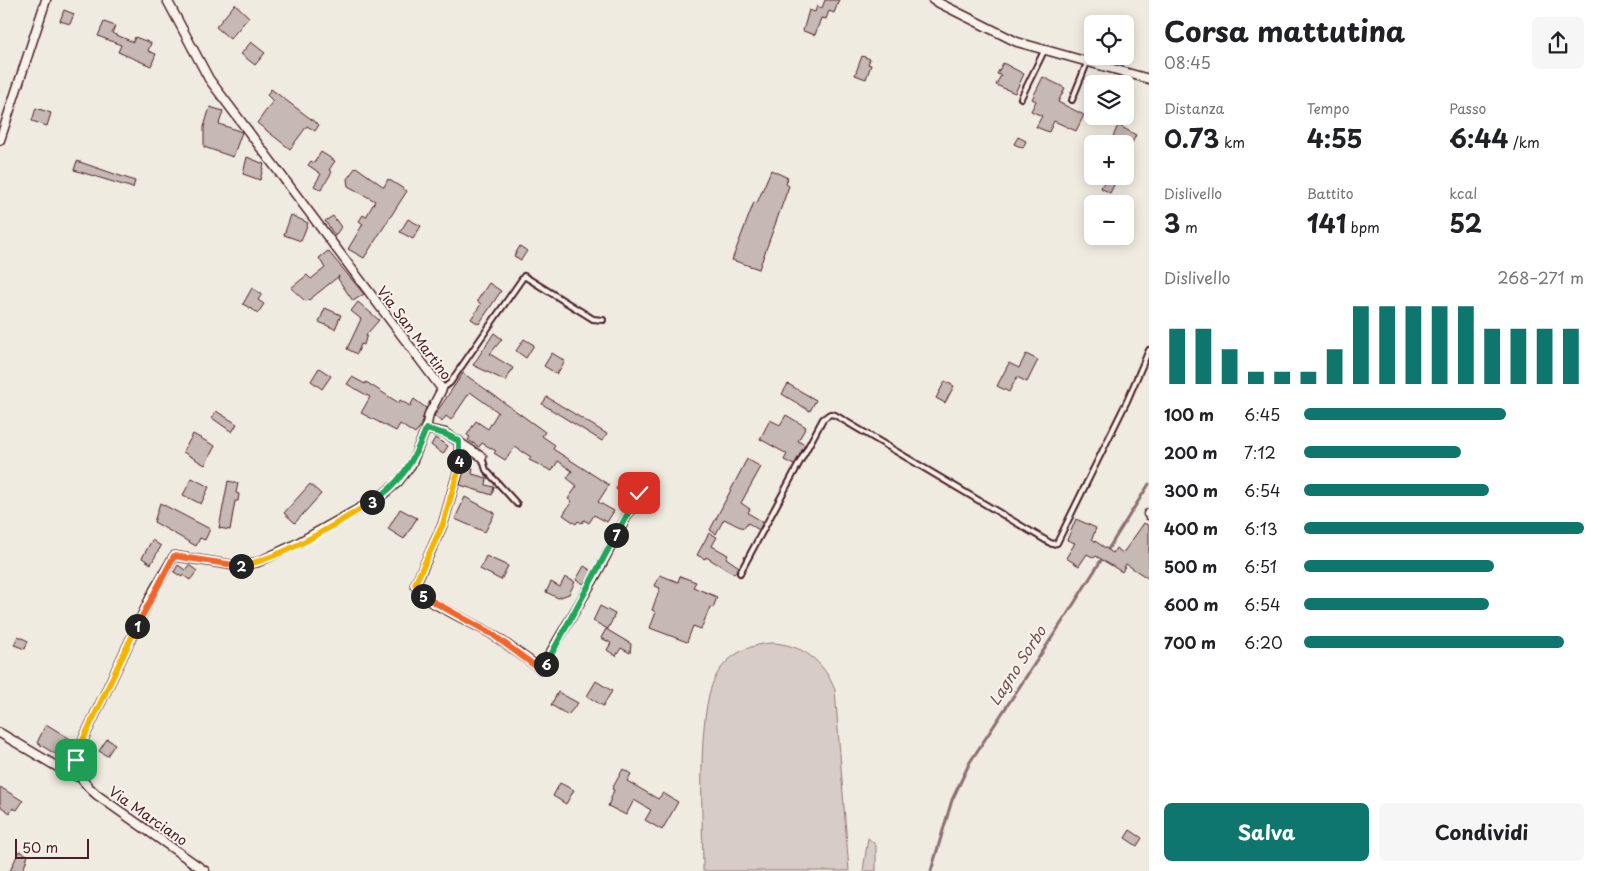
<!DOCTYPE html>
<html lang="it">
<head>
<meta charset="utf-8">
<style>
  body { margin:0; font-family:"Playpen Sans",sans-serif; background:#f6f6f6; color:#202124; height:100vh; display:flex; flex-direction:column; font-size:19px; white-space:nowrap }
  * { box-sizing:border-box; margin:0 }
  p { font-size:16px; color:#757577 }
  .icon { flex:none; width:28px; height:28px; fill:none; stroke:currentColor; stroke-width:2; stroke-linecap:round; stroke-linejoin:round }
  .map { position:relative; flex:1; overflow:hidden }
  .side { display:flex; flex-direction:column; background:#fff; width:450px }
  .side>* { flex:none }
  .controls { position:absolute; left:1084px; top:15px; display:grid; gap:10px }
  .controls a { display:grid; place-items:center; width:50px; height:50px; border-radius:8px; background:#fff; box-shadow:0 2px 12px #0003; font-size:25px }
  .scale { position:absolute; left:15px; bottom:12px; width:74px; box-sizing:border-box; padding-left:5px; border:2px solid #4a1f2b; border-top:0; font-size:14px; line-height:18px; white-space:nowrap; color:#4a1f2b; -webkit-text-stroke:4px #f7f3e8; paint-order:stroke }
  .pin { position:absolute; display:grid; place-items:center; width:42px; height:42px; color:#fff; margin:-21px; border-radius:10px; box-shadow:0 2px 8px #0006 }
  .km { position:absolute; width:25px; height:25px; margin:-12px; border-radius:50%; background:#222; color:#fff; font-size:14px; line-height:25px; text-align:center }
  .round { display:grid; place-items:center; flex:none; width:52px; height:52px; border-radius:8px; background:#f6f6f6 }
  .summary { display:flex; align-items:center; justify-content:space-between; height:85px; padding:0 15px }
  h1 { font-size:28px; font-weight:700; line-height:38px }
  .stats { display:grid; grid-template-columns:repeat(3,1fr); gap:8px; height:85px; padding:5px 15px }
  .stats div { display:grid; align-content:center }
  .stats b { font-size:25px; font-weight:700 }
  .stats small { font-size:14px; font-weight:400 }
  .stats p { font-size:14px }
  .chart { height:140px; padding:10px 15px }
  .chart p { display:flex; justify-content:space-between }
  .chart svg { width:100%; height:90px; margin-top:5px; stroke:#0f766e; stroke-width:6 }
  .primary-button { display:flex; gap:10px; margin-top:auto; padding:10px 15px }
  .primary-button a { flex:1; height:58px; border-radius:8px; background:#0f766e; color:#fff; font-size:20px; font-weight:700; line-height:58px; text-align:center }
  .primary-button a+a { background:#f6f6f6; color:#202124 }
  ul { padding:0 15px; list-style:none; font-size:16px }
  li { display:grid; grid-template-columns:80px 60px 1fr; align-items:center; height:38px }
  li i { height:12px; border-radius:6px; background:#0f766e }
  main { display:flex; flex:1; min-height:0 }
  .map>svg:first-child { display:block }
</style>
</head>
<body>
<main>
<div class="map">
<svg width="1149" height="871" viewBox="0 0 1149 871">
  <rect width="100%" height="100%" fill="#f0ebe0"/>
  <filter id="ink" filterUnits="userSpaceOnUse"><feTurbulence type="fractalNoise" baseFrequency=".02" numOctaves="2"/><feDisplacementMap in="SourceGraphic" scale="10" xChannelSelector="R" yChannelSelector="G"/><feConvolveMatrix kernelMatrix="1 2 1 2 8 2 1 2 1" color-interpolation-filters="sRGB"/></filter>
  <g filter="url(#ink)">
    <g fill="#d8cdc6" stroke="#917678">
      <path d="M 771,643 C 802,644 824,661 835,690 L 849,871 L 703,871 C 703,826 696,714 715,678 C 726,656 747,645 771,643 Z"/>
      <polygon points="868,838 876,845 876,871 863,871"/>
    </g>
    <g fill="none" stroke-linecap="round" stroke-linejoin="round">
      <polyline stroke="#8b6f72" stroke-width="3" points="931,871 952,800 970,762 1068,613 1149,484"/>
    </g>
    <g fill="#c6b8b3" stroke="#4a1f2b">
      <polygon points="825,0 839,0 834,13 829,11 826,19 821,18 815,35 803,31 809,10 815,12 817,6 822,8"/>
      <polygon points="235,4 249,17 230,39 216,27"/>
      <polygon points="64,10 74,14 70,24 60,21"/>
      <polygon points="104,22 115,26 112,33 133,42 135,37 151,43 148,51 156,54 151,66 118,52 121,45 98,36"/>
      <polygon points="251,42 265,53 255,65 241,54"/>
      <polygon points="862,56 870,59 868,64 871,65 866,79 855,75"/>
      <polygon points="1003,63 1024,74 1015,93 996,85 1001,75 997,74"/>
      <polygon points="1043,77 1065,88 1058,102 1084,115 1076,131 1054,121 1049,132 1036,127 1042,116 1031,111 1036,101 1032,99"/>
      <polygon points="271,89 319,125 315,131 307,126 290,149 257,123 273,101 267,95"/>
      <polygon points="210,107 223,111 219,124 242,132 233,157 204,147 204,127"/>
      <polygon points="36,108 51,113 47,126 32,121"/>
      <polygon points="1118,125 1136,135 1131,145 1110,144"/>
      <polygon points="1018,137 1026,141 1023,148 1014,144"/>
      <polygon points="321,152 335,161 329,170 332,172 321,190 314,186 321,174 308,165 311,161 314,163"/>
      <polygon points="247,157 264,164 260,180 243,174"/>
      <polygon points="77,161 135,181 133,188 74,170"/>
      <polygon points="356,167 384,187 388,179 407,191 364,258 348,249 363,224 359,221 363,215 366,217 375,201 348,186 347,179"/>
      <polygon points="771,170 788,178 786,184 789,186 759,269 732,260 754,202 757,203"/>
      <polygon points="1106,178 1115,183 1110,193 1101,188"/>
      <polygon points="291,215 308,223 301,241 284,235"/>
      <polygon points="333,216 341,227 335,236 325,221"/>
      <polygon points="408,219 421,226 413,239 400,232"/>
      <polygon points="520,246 527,251 521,260 514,256"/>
      <polygon points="328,251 364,294 353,301 338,279 339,276 309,300 305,301 291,288 307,275 311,279 325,268 319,258"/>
      <polygon points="489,283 501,291 479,324 471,319 481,304 477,301"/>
      <polygon points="252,288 262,294 258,300 264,304 258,313 243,304"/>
      <polygon points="358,302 379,320 367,334 364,345 361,344 357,354 347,349 361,319 351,311"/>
      <polygon points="325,308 341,315 335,329 319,322"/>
      <polygon points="494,333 502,339 490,354 513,368 506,381 473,365"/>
      <polygon points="524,339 534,345 526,358 516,351"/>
      <polygon points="552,353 565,361 557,374 544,366"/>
      <polygon points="1026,354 1038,360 1027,382 1017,377 1009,392 997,386 1009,363 1019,368"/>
      <polygon points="319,368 331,376 322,389 311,381"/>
      <polygon points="463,373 545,432 542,436 555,445 553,449 609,485 598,502 614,511 607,522 594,515 589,523 584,520 582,523 578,521 576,524 563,515 572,501 568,499 577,486 567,478 572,471 558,461 552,471 529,460 531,457 515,447 505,460 494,453 496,451 482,443 479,447 468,440 470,437 467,435 476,421 488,429 498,412 470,392 451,420 446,416 442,422 434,416"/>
      <polygon points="352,377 365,384 366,382 399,403 400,400 410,406 414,399 426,408 420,427 415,434 400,424 396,431 361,413 370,397 347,384"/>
      <polygon points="945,381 954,386 945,403 936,398"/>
      <polygon points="788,384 816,400 810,411 782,394"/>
      <polygon points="547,397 607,434 602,441 542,404"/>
      <polygon points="216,411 237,424 232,432 212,418"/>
      <polygon points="786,415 806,427 798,441 805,445 794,465 784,460 787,454 760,439 770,420 780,425"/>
      <polygon points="193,434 215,446 205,465 183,452"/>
      <polygon points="435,438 448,446 443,454 431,445"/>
      <polygon points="747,459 761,467 741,503 750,509 748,513 763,522 759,530 748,523 744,528 738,526 724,519 716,534 710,530"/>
      <polygon points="465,467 473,468 472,474 487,478 486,485 494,487 492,495 460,485"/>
      <polygon points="192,478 209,487 201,504 183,495"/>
      <polygon points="622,479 635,488 630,497 616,489"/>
      <polygon points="228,481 238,483 236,493 239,494 238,501 235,501 230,530 219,528"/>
      <polygon points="310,484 321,494 295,523 284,513"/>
      <polygon points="465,497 495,513 485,532 455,519"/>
      <polygon points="160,503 210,529 205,540 200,538 196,546 154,522"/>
      <polygon points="400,509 417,518 404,539 388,529"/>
      <polygon points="1076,519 1096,528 1092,539 1113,553 1116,548 1123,553 1144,523 1149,526 1149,579 1126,564 1122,572 1096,556 1094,558 1087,554 1079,566 1066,558 1075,543 1067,540"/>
      <polygon points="709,533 717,537 712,546 728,555 726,558 739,567 734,574 706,557 705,559 697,555"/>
      <polygon points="152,540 161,546 151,564 142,558"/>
      <polygon points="486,556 508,566 501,580 480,569"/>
      <polygon points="178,565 185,570 189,565 197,571 190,580 183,575 182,577 174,572"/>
      <polygon points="584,566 592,571 584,584 576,580"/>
      <polygon points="660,575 678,582 680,576 696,582 693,587 717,597 713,608 710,607 701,629 693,626 687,642 650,628 656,612 652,610 660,588 655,586"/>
      <polygon points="565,577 575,582 569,594 558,598 546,592 551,582 560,587"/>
      <polygon points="600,606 615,614 608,629 593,621"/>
      <polygon points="606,629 631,644 630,653 621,648 616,656 607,650 611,643 601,638"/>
      <polygon points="18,636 28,641 25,649 14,645"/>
      <polygon points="596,681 612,691 603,706 587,696"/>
      <polygon points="558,692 578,703 568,715 551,705"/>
      <polygon points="46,724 72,740 62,758 37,743"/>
      <polygon points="107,739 115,744 107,756 99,751"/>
      <polygon points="623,769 631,774 627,781 658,799 663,793 678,802 662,830 645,820 651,810 634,800 626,815 608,806 614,790 612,789"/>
      <polygon points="560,783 574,790 566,804 553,796"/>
      <polygon points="0,787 23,801 17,810 13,808 10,813 0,806"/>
      <polygon points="1130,830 1142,838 1137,846 1125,838"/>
      <polygon points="19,851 28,855 23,871 10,871"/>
    </g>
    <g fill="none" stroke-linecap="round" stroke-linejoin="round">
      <g stroke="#4a1f2b" stroke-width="8">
        <g id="lane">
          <polyline points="1021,98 1044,51"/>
          <polyline points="1072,100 1087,63"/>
          <polyline points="442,389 450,383 524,276 593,319 603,320"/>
          <polyline points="482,457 486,470 517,504"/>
          <polyline points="740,573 823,419 830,414 835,415 1052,544 1057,543 1127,401 1149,350"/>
        </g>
      </g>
      <g stroke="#4a1f2b" stroke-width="11">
        <g id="street">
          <path d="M 167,0 L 209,79 L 442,389 L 429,414 L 426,429 L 411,465 L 398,482 L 380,497 L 292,546 L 258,562 L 239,566 L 174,556 L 154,590 L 82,742 C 74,769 75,776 97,795 L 205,871"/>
          <polyline points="933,0 1017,42 1149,79"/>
          <polyline points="0,140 46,0"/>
          <polyline points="426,429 445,433 482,457"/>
          <polyline points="459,441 459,468 443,524 415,585 422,596 431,602 492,634 541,669 596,575 639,493"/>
          <polyline points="1148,514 1149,515"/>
          <polyline points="0,733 66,772 79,777"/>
        </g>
      </g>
      <use href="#lane" stroke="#f7f3e8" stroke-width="4"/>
      <use href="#street" stroke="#f7f3e8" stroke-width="8"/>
    </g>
  </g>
  <g fill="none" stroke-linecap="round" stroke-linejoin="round" filter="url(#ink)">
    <g stroke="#fff" stroke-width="10">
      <polyline id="split-1" points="76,760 82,742 137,626"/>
    </g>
    <g stroke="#fff" stroke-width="10">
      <polyline id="split-2" points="137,626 174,556 241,566"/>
    </g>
    <g stroke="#fff" stroke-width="10">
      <path id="split-3" d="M 241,566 C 287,556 332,526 372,502"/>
    </g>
    <g stroke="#fff" stroke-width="10">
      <path id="split-4" d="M 372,502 C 401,484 414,460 426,429 L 445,434 L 459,441 L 459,461"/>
    </g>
    <g stroke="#fff" stroke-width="10">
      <polyline id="split-5" points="423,596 415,584 443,524 459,468 459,461"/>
    </g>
    <g stroke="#fff" stroke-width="10">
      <polyline id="split-6" points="423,596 492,634 538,668 544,668 546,664"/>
    </g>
    <g stroke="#fff" stroke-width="10">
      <polyline id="split-7" points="546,664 616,535"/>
    </g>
    <g stroke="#fff" stroke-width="10">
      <polyline id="split-8" points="616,535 639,493"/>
    </g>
    <use href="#split-1" stroke="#f5b400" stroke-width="6"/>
    <use href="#split-2" stroke="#f0652b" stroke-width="6"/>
    <use href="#split-3" stroke="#f5b400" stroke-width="6"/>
    <use href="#split-4" stroke="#22a559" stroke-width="6"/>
    <use href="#split-5" stroke="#f5b400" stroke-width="6"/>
    <use href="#split-6" stroke="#f0652b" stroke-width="6"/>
    <use href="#split-7" stroke="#22a559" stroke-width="6"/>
    <use href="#split-8" stroke="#22a559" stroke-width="6"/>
  </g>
  <g text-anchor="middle" stroke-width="4" stroke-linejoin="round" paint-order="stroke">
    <g font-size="14" fill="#4a1f2b" stroke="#f7f3e8">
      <text transform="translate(414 333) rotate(53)" y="5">Via San Martino</text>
      <text transform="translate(148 816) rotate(35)" y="5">Via Marciano</text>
    </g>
    <g font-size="15" font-style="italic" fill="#704e55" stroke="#f7f3e8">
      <text transform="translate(1018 666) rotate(-57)" y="5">Lagno Sorbo</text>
    </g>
  </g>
</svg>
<div class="controls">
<a><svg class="icon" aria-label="locate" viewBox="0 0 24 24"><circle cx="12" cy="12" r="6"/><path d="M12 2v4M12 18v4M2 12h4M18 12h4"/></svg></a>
<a><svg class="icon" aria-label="layers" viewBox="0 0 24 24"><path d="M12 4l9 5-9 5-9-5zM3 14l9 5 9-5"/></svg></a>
<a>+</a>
<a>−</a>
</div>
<div class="scale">50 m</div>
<div class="pin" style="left:76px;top:760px;background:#1e9e55"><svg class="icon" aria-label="arrive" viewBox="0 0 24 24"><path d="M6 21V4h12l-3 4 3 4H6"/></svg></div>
<div class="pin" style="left:639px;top:493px;background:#d93025"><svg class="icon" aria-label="check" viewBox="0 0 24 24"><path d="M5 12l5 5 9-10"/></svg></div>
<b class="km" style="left:137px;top:626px">1</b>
<b class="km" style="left:241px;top:566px">2</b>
<b class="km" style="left:372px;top:502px">3</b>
<b class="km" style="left:459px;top:461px">4</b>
<b class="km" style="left:423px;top:596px">5</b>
<b class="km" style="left:546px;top:664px">6</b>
<b class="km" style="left:616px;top:535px">7</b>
</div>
<section class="side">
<div class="summary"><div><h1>Corsa mattutina</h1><p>08:45</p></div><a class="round"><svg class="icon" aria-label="share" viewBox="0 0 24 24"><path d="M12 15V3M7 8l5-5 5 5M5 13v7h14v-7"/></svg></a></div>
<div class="stats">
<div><p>Distanza</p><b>0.73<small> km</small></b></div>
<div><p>Tempo</p><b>4:55</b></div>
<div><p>Passo</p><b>6:44<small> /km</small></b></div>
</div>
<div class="stats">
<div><p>Dislivello</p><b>3<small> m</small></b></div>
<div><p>Battito</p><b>141<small> bpm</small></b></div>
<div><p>kcal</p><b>52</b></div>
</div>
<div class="chart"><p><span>Dislivello</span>268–271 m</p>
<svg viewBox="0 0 160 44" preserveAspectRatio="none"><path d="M5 44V17M15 44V17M25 44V27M35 44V38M45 44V38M55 44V38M65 44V27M75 44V6M85 44V6M95 44V6M105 44V6M115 44V6M125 44V17M135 44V17M145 44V17M155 44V17"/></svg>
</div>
<ul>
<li><b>100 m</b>6:45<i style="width:72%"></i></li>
<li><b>200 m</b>7:12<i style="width:56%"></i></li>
<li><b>300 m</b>6:54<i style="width:66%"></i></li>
<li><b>400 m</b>6:13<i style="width:100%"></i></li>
<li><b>500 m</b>6:51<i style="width:68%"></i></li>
<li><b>600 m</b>6:54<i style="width:66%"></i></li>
<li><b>700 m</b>6:20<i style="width:93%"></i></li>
</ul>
<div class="primary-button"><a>Salva</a><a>Condividi</a></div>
</section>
</main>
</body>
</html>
